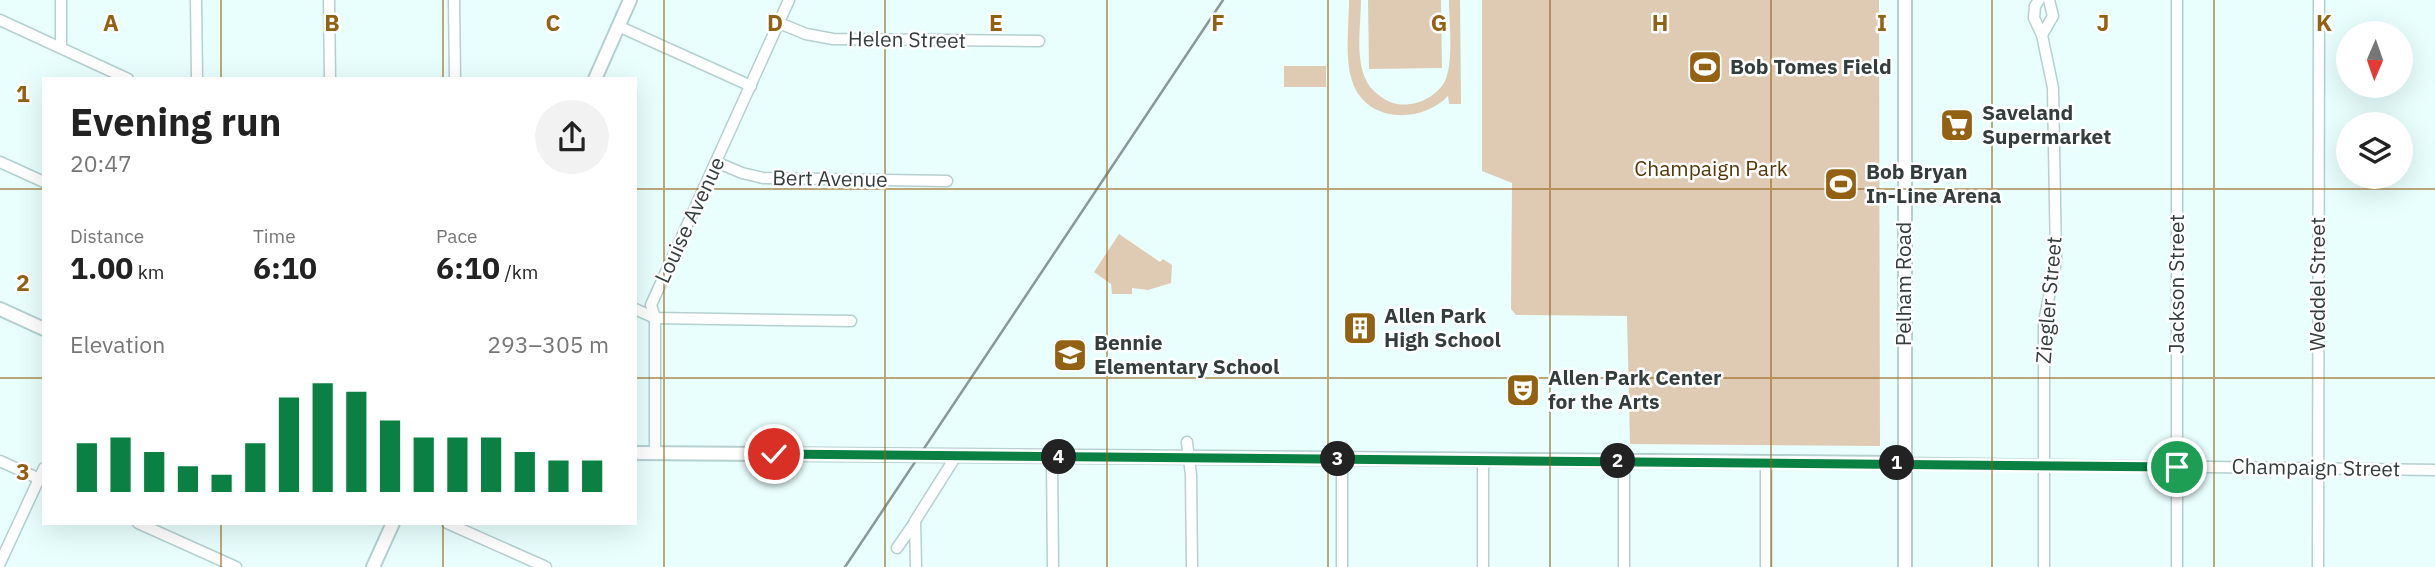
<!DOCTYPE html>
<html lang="en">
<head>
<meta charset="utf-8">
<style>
  body { margin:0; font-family:"IBM Plex Sans",sans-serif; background:#f2f2f2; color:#222; height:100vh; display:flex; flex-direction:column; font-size:26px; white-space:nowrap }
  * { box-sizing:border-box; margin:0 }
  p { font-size:23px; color:#767676 }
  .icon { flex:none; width:38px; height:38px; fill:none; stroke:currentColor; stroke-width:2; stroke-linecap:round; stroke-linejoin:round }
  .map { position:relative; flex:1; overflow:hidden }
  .side { position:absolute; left:42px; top:77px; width:595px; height:448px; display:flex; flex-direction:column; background:#fff; border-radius:0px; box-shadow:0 7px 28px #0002 }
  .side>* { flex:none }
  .needle { width:46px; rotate:182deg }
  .fabs { position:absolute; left:2336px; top:21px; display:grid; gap:14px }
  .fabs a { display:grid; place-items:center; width:77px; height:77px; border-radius:50%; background:#fff; box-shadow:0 7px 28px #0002; font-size:35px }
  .pin { position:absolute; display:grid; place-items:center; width:60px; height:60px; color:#fff; margin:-30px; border:4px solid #fff; border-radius:50%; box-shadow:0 2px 7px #0007 }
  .km { position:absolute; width:35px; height:35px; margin:-18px; border-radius:50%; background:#222; color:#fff; font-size:19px; line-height:35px; text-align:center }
  .round { display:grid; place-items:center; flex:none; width:74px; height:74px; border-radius:37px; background:#f2f2f2 }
  .headline { display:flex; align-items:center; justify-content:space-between; height:119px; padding:0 28px }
  h1 { font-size:38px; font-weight:800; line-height:52px }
  .metrics { display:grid; grid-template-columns:repeat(3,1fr); gap:10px; height:119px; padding:7px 28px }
  .metrics div { display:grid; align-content:center }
  .metrics b { font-size:30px; font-weight:800 }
  .metrics small { font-size:19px; font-weight:400 }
  .metrics p { font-size:19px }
  .chart { height:196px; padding:14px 28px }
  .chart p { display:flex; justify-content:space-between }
  .chart svg { width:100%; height:126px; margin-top:7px; stroke:#0b8043; stroke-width:6 }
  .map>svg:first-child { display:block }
</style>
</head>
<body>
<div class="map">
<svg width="2435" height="567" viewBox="0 0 2435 567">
  <rect width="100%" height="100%" fill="#e8fffd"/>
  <g fill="#dfcbb4">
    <path d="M 1349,0 L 1361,0 C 1361,30 1351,77 1380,96 C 1389,103 1399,106 1410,104 C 1423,103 1439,93 1445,81 C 1454,61 1449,22 1449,0 L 1460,0 L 1461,104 L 1449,104 L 1448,96 C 1420,125 1362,123 1351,77 C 1345,56 1349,23 1349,0 Z"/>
    <polygon points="1368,0 1441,0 1442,68 1369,69"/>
    <polygon points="1482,0 1879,0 1880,446 1630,444 1627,316 1516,315 1511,309 1512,183 1482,171"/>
    <rect x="1284" y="66" width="42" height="21"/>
    <polygon points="1119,234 1160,262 1163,259 1172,265 1171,283 1148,290 1132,288 1132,294 1112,294 1111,284 1094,272"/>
  </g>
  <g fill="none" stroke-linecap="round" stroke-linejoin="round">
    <g stroke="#b4d0cf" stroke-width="13">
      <g id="street">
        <polyline points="61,0 61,48"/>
        <polyline points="196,0 197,79"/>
        <polyline points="329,0 330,79"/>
        <polyline points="454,0 455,79"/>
        <polyline points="2039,0 2035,6 2034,18 2042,35 2053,88 2056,261 2044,322 2044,567"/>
        <polyline points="2177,0 2177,567"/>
        <polyline points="0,20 128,79"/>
        <polyline points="779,23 806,34 833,39 1039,41"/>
        <polyline points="618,26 751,86"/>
        <polyline points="2042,35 2053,16 2049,0"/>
        <polyline points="0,162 44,182"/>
        <polyline points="716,162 742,173 763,178 947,181"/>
        <polyline points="635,309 655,318 851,321"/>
        <polyline points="1187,442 1191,475 1192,567"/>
        <polyline points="655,453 655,318 651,305 789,0"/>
        <polyline points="1052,457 1053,567"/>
        <polyline points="1342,459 1342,567"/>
        <polyline points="1483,460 1483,567"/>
        <polyline points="0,461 44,481"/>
        <polyline points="1624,461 1624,567"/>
        <polyline points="1766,462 1766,567"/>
        <polyline points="1904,463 2435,470"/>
        <polyline points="138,523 236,567"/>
        <polyline points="447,523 546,567"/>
        <polyline points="897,548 915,522"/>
        <polyline points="0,563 44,468"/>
        <polyline points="916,567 915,521 956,456"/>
        <polyline points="2318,567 2319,0"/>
      </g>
    </g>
    <g stroke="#b4d0cf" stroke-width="16">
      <g id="secondary">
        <polyline points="595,79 630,0"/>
        <polyline points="0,309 44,329"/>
        <polyline points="635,453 1904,463"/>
        <polyline points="373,567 393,523"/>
        <polyline points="1905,567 1905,0"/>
      </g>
    </g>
    <use href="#street" stroke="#fff" stroke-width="10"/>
    <use href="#secondary" stroke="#fff" stroke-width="12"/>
    <polyline stroke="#889997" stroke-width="2.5" points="845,567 1223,0"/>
  </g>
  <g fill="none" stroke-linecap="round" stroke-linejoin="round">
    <g stroke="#fff" stroke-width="14">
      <polyline id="route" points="774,454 2177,467"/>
    </g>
    <use href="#route" stroke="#0b8043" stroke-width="9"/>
  </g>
  <path fill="none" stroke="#936112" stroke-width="2" stroke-opacity="0.55" d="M 221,0 L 221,79M 443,0 L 443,79M 664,0 L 664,567M 885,0 L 885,567M 1107,0 L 1107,567M 1328,0 L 1328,567M 1550,0 L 1550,567M 1771,0 L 1771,567M 1992,0 L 1992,567M 2214,0 L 2214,567M 0,189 L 44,189M 635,189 L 2435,189M 0,378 L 44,378M 635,378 L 2435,378M 221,523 L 221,567M 443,523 L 443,567"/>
  <defs>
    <g id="stadium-square" transform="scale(1.75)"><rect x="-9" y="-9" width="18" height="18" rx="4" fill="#936112" stroke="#fff"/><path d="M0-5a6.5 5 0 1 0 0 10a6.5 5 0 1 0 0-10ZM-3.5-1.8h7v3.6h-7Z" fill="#fff"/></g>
    <g id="supermarket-square" transform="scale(1.75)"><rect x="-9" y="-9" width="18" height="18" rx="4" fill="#936112" stroke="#fff"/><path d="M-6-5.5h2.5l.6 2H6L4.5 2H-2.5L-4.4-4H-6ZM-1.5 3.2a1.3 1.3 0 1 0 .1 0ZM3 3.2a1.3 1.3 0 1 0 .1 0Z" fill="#fff"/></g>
    <g id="building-square" transform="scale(1.75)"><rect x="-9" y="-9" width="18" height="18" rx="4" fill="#936112" stroke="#fff"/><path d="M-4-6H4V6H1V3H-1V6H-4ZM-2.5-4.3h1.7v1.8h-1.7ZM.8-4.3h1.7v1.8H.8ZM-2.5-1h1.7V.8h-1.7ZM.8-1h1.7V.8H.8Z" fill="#fff"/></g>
    <g id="school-square" transform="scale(1.75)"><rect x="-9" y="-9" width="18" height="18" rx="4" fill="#936112" stroke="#fff"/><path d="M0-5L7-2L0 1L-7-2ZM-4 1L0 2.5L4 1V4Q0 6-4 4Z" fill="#fff"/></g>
    <g id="theatre-square" transform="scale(1.75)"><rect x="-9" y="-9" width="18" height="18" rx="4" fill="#936112" stroke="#fff"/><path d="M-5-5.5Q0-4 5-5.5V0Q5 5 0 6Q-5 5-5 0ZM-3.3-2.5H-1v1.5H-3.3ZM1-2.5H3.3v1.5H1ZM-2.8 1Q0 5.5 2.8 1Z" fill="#fff"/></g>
  </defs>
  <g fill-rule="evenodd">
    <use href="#stadium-square" x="1705" y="67"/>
    <use href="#supermarket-square" x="1957" y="125"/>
    <use href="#stadium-square" x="1841" y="184"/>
    <use href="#building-square" x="1360" y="328"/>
    <use href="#school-square" x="1070" y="355"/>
    <use href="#theatre-square" x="1523" y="390"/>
  </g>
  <g text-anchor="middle" stroke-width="5" stroke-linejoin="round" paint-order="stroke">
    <g font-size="21" fill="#323d3c" stroke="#fff">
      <text transform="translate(907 40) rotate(1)" y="7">Helen Street</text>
      <text transform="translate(830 179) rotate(1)" y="7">Bert Avenue</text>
      <text transform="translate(690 220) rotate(-65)" y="7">Louise Avenue</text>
      <text transform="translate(1904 284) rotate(-90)" y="7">Pelham Road</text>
      <text transform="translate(2177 284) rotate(-90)" y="7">Jackson Street</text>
      <text transform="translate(2318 284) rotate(-90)" y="7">Weddel Street</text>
      <text transform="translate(2049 300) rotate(-85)" y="7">Ziegler Street</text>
      <text transform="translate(2316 468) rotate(1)" y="7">Champaign Street</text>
    </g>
    <g font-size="21" font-weight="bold" fill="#323d3c" stroke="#fff" text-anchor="start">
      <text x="1730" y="74">Bob Tomes Field</text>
      <text x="1982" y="120">Saveland<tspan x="1982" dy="24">Supermarket</tspan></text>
      <text x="1866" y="179">Bob Bryan<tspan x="1866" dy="24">In-Line Arena</tspan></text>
      <text x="1384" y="323">Allen Park<tspan x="1384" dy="24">High School</tspan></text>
      <text x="1094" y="350">Bennie<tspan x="1094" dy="24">Elementary School</tspan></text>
      <text x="1548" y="385">Allen Park Center<tspan x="1548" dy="24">for the Arts</tspan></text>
    </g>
    <g font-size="21" fill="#543607" stroke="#fff">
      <text x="1711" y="176">Champaign Park</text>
    </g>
  </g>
  <g font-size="23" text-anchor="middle" font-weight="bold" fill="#936112" stroke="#fff" stroke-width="5" stroke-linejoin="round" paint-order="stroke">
    <text x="111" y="31">A</text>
    <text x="332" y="31">B</text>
    <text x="553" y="31">C</text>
    <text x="775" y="31">D</text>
    <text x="996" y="31">E</text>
    <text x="1218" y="31">F</text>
    <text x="1439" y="31">G</text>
    <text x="1660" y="31">H</text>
    <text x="1882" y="31">I</text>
    <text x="2103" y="31">J</text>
    <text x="2324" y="31">K</text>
    <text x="23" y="102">1</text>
    <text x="23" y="291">2</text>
    <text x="23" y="480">3</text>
  </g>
</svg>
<div class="fabs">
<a><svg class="needle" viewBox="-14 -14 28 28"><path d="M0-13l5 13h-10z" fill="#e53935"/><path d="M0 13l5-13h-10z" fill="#767676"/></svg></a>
<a><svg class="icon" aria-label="layers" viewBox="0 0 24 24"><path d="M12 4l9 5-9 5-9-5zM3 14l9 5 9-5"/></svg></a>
</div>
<div class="pin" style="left:2177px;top:467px;background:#1e9e55"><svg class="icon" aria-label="arrive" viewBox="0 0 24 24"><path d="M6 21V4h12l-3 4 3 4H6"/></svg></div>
<div class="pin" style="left:774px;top:454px;background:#d93025"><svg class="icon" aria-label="check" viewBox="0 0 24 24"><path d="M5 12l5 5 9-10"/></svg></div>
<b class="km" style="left:1897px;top:463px">1</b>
<b class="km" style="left:1618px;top:461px">2</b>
<b class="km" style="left:1338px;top:459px">3</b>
<b class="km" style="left:1059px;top:457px">4</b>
<section class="side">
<div class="headline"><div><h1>Evening run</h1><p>20:47</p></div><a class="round"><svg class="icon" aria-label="share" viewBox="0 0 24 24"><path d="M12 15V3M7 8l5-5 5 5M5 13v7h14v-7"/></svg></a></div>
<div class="metrics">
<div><p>Distance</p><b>1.00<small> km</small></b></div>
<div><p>Time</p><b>6:10</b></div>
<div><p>Pace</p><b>6:10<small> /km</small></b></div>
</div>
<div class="chart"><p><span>Elevation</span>293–305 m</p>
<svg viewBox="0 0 160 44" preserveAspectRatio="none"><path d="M5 44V27M15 44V25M25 44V30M35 44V35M45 44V38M55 44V27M65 44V11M75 44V6M85 44V9M95 44V19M105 44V25M115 44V25M125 44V25M135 44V30M145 44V33M155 44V33"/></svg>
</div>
</section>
</div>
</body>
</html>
